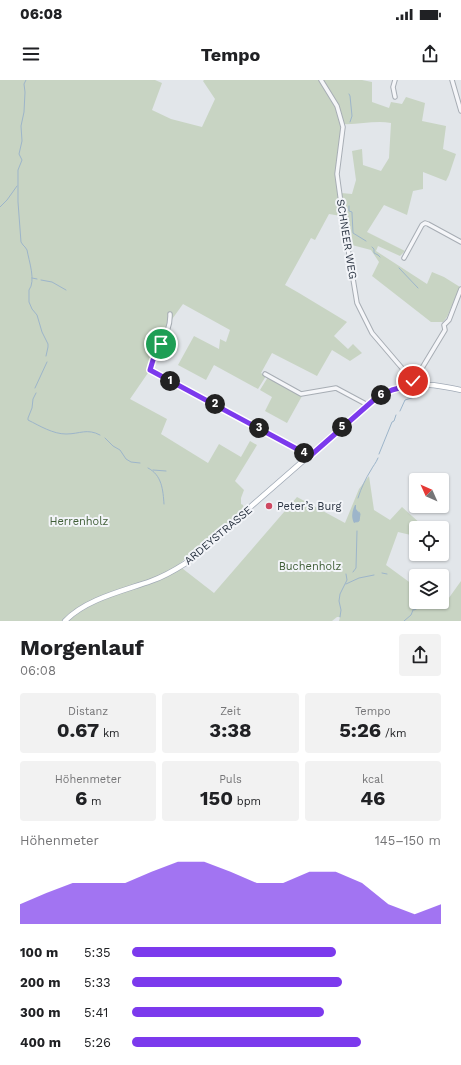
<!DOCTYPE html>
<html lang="de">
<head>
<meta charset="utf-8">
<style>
  body { margin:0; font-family:"Work Sans",sans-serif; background:#f2f2f2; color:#202124; height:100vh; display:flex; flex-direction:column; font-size:15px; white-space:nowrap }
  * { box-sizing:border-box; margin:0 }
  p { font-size:13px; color:#757577 }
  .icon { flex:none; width:22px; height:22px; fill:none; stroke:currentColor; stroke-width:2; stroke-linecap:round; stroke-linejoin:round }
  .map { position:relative; height:541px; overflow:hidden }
  .drawer { display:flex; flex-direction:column; background:#fff; flex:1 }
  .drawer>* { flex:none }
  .needle { width:26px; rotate:315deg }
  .tools { position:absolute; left:409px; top:393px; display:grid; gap:8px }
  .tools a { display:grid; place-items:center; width:40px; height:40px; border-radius:4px; background:#fff; box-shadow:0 1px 3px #0004; font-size:20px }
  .pin { position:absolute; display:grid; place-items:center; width:34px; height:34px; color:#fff; margin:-17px; border:2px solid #fff; border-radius:50%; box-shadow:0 1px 4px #0007 }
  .km { position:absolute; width:20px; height:20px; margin:-10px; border-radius:50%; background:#222; color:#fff; font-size:11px; line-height:20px; text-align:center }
  .round { display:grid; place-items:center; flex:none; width:42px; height:42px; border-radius:4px; background:#f2f2f2 }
  .overview { display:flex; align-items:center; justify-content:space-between; height:68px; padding:0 20px }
  h1 { font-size:22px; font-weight:700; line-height:30px }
  .metrics { display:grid; grid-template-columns:repeat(3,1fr); gap:6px; height:68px; padding:4px 20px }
  .metrics div { display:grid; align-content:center; border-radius:4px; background:#f2f2f2; text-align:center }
  .metrics b { font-size:20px; font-weight:700 }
  .metrics small { font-size:11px; font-weight:400 }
  .metrics p { font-size:11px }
  .chart { height:112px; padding:8px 20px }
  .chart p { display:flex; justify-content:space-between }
  .chart svg { width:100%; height:72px; margin-top:4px; fill:#7c3aed; opacity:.7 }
  ul { padding:0 20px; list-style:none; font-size:13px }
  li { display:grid; grid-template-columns:64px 48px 1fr; align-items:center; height:30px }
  li i { height:10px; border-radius:5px; background:#7c3aed }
  .status { display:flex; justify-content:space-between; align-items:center; height:28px; padding:0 20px; background:#fff; direction:ltr }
  .status svg { height:11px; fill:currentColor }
  header { display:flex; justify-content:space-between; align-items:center; height:52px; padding:0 20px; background:#fff; font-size:18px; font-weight:700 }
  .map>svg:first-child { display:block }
</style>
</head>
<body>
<div class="status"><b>06:08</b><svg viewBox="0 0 49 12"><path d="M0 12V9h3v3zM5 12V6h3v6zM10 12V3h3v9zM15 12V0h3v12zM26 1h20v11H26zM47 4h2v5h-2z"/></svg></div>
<header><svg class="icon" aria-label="menu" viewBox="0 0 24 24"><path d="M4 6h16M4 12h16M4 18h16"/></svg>Tempo<svg class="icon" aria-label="share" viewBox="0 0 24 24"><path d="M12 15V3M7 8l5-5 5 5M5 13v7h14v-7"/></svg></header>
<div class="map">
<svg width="461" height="541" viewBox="0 0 461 541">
  <rect width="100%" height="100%" fill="#e2e6ea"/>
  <g fill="#c8d4c3">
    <path d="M 0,0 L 155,0 L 162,3 L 152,30 L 171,39 L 202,47 L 215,19 L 203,1 L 204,0 L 362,0 L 372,2 L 372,22 L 389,28 L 391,22 L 402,24 L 406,17 L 425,23 L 422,41 L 446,46 L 443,69 L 456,74 L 449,95 L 446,101 L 423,92 L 423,109 L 413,111 L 407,135 L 384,125 L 367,152 L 405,171 L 400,176 L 378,166 L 376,171 L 427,204 L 432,192 L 444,197 L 460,207 L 447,237 L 443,242 L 431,242 L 372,196 L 379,182 L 371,170 L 348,164 L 341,113 L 352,114 L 356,100 L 352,71 L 362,69 L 363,85 L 381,91 L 389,78 L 391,43 C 375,40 359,45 342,44 L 335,94 L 341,136 L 329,134 L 315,160 L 311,158 L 285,205 L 299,213 L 347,242 L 334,256 L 348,269 L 353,264 L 362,273 L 350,281 L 332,270 L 317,296 L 272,273 L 261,293 L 266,296 L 258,309 L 214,285 L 206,300 L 178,285 L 194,256 L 219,269 L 220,260 L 220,259 L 226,262 L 230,250 L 183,224 L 170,242 L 150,290 L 130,319 L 167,339 L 161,354 L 208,383 L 219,364 L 241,377 L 250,361 L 257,365 L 235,401 L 244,410 L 241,418 L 241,424 L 243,425 L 244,429 L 178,485 L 214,513 L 297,417 L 345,443 L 359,409 L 369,396 L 374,430 L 390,440 L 402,427 L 422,445 L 420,448 L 416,448 L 415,456 L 398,452 L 386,485 L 416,507 L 416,522 L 436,522 L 441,525 L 446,522 L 461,501 L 461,541 L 339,541 L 340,537 L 337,537 L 332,541 L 0,541 Z"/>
    <polygon points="268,297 302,316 287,343 265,331 272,317 260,310"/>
  </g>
  <path fill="#9db5ca" d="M 355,425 L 356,425 L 356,429 L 360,434 L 359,441 L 354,443 C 351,437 352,431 355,425 Z"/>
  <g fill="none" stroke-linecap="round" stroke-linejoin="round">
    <g stroke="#9db5ca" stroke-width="1">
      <path d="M 26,0 L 24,4 L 25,12 L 24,32 L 21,46 L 22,61 L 19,74 L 22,80 L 18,90 L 18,122 L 21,162 L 23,165 L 25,167 L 27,170 C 29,181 36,201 29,210 L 29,222 L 32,229 L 37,235 L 42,252 L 48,264 L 48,267 L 46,276"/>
      <polyline points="349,14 350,16 352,36 350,42"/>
      <polyline points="349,126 349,131 352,132 352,133 353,153 366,161"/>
      <polyline points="0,127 7,120 17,106"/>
      <polyline points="372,167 374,169 374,173 378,175 380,177"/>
      <polyline points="399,188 418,208"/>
      <polyline points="32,198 37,199"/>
      <polyline points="41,200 52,202 66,210"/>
      <polyline points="35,308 47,282"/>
      <path d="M 36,313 L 33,319 L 32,328 L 28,338 L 28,340 C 40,346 53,354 66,354 C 80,354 87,348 100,355"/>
      <polyline points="400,331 405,320 418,316"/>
      <polyline points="105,358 113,366 120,370 126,379 131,382 140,383"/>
      <polyline points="379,374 392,342 394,341 396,335"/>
      <path d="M 148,388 C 162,395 163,410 164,424"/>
      <polyline points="153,390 166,391"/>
      <path d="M 358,418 C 361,408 366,398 371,390 C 373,386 376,383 378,378"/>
      <polyline points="357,442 359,441 360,434 359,432"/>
      <polyline points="353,492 356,488 357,451"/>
      <polyline points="382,493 387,494"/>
      <polyline points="346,504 359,498 374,495"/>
      <polyline points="414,530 418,528"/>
      <polyline points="340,537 341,530 339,521 340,514 347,500 346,494"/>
      <polyline points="404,541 411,535 415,525"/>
    </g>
    <g stroke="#a7adb4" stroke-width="5.5">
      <g id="minor">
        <polyline points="321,0 337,26 343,47 337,94 343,138 357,223 372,253 413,301 414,304"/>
        <polyline points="452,0 461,31"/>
        <polyline points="395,17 393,7 395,0"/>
        <polyline points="404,178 422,145 425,143 428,144 461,162"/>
        <path d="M 170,234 C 171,252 159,264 153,280 C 151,283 151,286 150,290 L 309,376"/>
        <polyline points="265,294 301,314 336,308 364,323 366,326"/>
        <polyline points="413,301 419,293 445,250 444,245 449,240 461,209"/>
      </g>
    </g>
    <g stroke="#a1aab6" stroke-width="6">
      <path id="major" d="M 65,541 C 86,519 123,511 151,501 C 163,497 175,490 186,483 L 366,326 C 400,299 421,302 461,310"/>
    </g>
    <use href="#minor" stroke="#f5f6f9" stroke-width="3.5"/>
    <use href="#major" stroke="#fff" stroke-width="4.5"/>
  </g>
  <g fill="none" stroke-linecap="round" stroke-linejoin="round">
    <g stroke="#fff" stroke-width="8">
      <polyline id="route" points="161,264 153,280 150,290 310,376 376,318 392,310 414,304 413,301"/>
    </g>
    <use href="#route" stroke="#7c3aed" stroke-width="5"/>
  </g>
  <circle fill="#ce4861" stroke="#f2f4f8" stroke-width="1.5" cx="269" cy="426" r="4"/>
  <g text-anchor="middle" stroke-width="4" stroke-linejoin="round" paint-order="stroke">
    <g font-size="11" fill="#2a3442" stroke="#f2f4f8">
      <text transform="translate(347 159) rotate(81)" y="4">SCHNEER WEG</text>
      <text transform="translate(218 455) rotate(-40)" y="4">ARDEYSTRASSE</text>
    </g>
    <g font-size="11" fill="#2a3442" stroke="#f2f4f8" text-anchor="start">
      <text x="277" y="430">Peter’s Burg</text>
    </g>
    <g font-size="11" fill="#405e37" stroke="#f2f4f8">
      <text x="79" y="445">Herrenholz</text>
      <text x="310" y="490">Buchenholz</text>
    </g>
  </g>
</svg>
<div class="tools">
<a><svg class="needle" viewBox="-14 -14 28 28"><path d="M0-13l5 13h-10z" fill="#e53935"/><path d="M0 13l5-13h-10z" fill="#757577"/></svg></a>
<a><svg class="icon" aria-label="locate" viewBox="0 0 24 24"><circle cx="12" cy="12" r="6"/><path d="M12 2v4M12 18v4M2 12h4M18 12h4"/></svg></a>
<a><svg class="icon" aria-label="layers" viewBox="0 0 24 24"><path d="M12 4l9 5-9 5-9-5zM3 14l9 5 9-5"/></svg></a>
</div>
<div class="pin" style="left:161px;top:264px;background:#1e9e55"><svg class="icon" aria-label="arrive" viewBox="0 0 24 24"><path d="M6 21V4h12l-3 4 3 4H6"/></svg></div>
<div class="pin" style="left:413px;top:301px;background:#d93025"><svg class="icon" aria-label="check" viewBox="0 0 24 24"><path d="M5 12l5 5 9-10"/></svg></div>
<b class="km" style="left:170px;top:301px">1</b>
<b class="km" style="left:215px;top:324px">2</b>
<b class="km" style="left:259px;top:348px">3</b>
<b class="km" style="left:304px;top:373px">4</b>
<b class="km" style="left:342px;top:347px">5</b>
<b class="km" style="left:381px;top:315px">6</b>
</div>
<section class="drawer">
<div class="overview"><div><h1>Morgenlauf</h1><p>06:08</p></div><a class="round"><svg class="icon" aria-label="share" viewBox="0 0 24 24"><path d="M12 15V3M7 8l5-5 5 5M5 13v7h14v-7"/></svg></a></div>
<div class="metrics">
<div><p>Distanz</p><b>0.67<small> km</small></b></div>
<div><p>Zeit</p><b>3:38</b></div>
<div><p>Tempo</p><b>5:26<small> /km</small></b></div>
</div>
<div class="metrics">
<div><p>Höhenmeter</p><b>6<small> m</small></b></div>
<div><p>Puls</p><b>150<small> bpm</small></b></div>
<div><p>kcal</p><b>46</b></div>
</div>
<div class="chart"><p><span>Höhenmeter</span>145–150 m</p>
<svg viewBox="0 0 160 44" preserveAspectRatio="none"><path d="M0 44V32L10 25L20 19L30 19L40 19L50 12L60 6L70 6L80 12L90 19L100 19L110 12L120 12L130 19L140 32L150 38L160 32V44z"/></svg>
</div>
<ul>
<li><b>100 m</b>5:35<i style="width:66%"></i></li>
<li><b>200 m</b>5:33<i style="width:68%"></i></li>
<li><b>300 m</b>5:41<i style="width:62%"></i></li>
<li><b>400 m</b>5:26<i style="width:74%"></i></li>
</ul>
</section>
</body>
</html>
